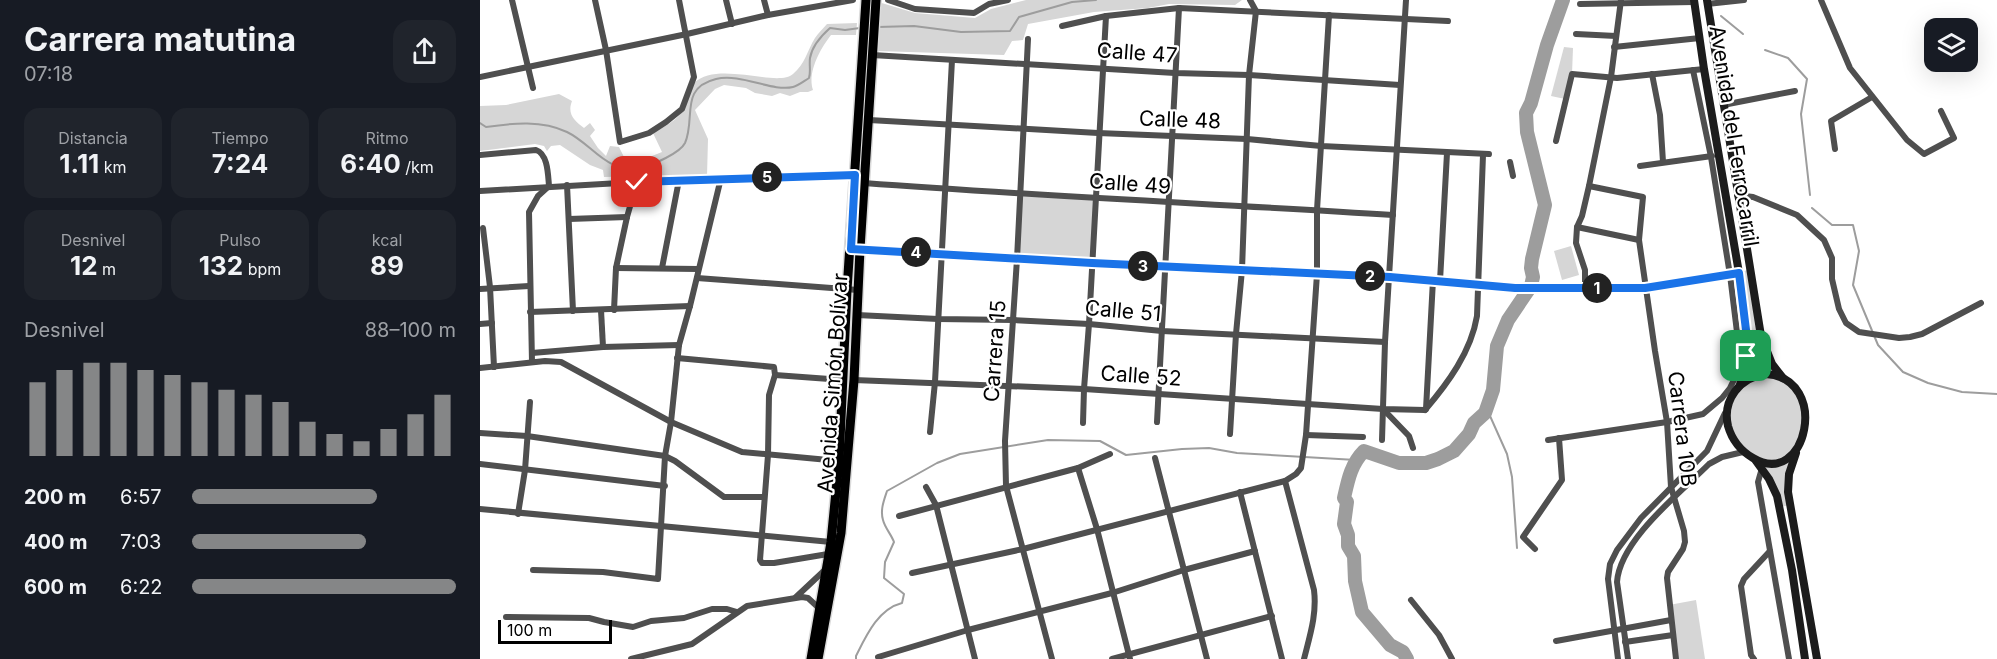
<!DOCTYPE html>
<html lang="es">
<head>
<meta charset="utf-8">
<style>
  body { margin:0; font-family:Inter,sans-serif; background:#20242c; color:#f1f3f6; height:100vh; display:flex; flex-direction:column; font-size:22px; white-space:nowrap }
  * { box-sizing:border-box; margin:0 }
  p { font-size:20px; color:#9ea1a6 }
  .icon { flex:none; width:33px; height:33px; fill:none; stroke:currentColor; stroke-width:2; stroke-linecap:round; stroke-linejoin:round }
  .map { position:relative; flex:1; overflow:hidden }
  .side { display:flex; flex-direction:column; background:#171b24; width:480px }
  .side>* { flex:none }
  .fabs { position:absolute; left:1444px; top:18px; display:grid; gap:12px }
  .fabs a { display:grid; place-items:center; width:54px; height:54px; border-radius:12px; background:#171b24; box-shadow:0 6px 24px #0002; font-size:30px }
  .scale { position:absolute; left:18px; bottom:15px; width:114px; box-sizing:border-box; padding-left:6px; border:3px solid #000; border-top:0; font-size:16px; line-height:21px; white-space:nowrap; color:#000; -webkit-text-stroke:4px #fff; paint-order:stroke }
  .pin { position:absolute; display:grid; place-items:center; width:51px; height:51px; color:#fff; margin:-26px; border-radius:12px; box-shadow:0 3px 9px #0006 }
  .km { position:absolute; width:30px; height:30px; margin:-15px; border-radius:50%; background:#222; color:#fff; font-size:16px; line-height:30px; text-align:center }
  .round { display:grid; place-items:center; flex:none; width:63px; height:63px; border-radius:18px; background:#20242c }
  .head { display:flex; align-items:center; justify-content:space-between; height:102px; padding:0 24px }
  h1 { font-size:33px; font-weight:700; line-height:45px }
  .metrics { display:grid; grid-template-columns:repeat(3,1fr); gap:9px; height:102px; padding:6px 24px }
  .metrics div { display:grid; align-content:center; border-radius:15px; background:#20242c; text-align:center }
  .metrics b { font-size:26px; font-weight:700 }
  .metrics small { font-size:16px; font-weight:400 }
  .metrics p { font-size:16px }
  .chart { height:168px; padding:12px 24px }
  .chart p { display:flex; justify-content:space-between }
  .chart svg { width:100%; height:108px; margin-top:6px; stroke:#858687; stroke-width:6 }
  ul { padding:0 24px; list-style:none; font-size:20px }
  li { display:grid; grid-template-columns:96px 72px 1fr; align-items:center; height:45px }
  li i { height:15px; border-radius:8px; background:#858687 }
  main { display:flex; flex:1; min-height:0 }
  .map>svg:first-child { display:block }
</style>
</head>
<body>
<main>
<section class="side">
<div class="head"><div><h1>Carrera matutina</h1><p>07:18</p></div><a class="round"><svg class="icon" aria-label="share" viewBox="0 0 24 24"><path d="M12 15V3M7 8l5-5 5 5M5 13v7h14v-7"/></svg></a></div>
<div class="metrics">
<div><p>Distancia</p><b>1.11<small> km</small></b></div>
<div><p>Tiempo</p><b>7:24</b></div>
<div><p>Ritmo</p><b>6:40<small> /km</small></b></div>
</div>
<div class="metrics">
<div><p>Desnivel</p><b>12<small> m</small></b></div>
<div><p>Pulso</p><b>132<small> bpm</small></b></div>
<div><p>kcal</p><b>89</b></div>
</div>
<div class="chart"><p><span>Desnivel</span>88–100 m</p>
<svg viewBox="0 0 160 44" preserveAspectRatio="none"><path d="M5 44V14M15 44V9M25 44V6M35 44V6M45 44V9M55 44V11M65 44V14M75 44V17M85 44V19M95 44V22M105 44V30M115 44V35M125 44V38M135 44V33M145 44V27M155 44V19"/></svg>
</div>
<ul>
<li><b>200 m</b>6:57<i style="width:70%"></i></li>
<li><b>400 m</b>7:03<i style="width:66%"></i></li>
<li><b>600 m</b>6:22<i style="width:100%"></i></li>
</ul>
</section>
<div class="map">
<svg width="1517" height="659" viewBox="0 0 1517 659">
  <rect width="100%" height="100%" fill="#fff"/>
  <g fill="#d6d6d6">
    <polygon points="546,0 762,0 755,5 689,4 668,8 614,12 548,24 543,40 532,41 524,55 397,51 395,1 435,13 495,18 511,9"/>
    <path d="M 377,23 L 376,35 L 351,35 C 340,49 327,73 333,90 L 328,92 L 320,92 L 310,96 L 300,93 L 292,96 L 275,93 L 266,88 L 244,85 L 235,89 L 215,110 L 228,139 L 227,176 L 203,175 L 124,177 L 123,170 L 110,165 L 80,145 L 71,146 L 67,151 L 64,146 L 55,144 L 0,151 L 0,106 L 26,105 L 79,94 L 92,101 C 87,114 94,120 104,128 L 110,123 L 115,130 L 110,136 L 118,148 L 126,156 L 130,146 L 139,147 L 146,161 L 157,162 L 182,152 L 173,133 C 203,117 203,114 214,83 C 238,60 297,88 313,74 C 325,64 327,51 335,38 C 338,33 343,29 347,24 Z"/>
    <polygon points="1084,47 1093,48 1092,74 1085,99 1071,96"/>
    <polygon points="541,195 616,198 612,263 537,259"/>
    <polygon points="1091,246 1099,275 1082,280 1074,251"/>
    <polygon points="1270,269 1283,344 1311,384 1326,418 1312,464 1310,505 1300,507 1274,459 1248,427 1252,396 1266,356 1259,273"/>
    <polygon points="1216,600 1225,659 1196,659 1189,605"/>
  </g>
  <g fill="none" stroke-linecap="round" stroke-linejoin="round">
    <g stroke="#9d9d9d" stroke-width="2">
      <polyline points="1241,16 1263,34"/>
      <polyline points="398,27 434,26 481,32 530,31 539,17 592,2 616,0"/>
      <polyline points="1285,50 1308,58 1327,79 1321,114 1330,195"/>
      <path d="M 0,123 L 6,127 C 33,123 62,120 87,132 C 114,145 126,175 162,167 C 173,165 200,153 205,143 C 216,118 199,88 236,79 C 261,73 292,92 313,87 C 318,86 324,81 329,78 C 331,71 329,65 330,58 C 332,46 341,36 350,28 L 365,30 L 380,28"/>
      <polyline points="1332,208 1352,225 1373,225 1379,251 1373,285 1398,345 1423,372 1448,383 1482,392 1517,394"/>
      <polyline points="1006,407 1027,454 1032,477 1037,548"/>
      <path d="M 376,659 L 376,656 C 386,636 398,609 422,603 L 424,594 L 404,578 L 405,562 L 414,542 C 411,534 405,528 403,520 C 400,510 404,500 407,491 L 457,463 L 480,454 L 568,440 L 620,441 L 646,455 L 702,449 L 729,448 L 757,453 L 876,460"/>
    </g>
    <path stroke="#9d9d9d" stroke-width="14" d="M 927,659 L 923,652 L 910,645 L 882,612 L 875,581 L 874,556 L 868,546 L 868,535 L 864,524 L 867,502 L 864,498 C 868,480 871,464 884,451 L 919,463 L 946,463 L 958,459 L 974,451 L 989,434 L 994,423 L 1005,413 L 1013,390 L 1017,346 L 1028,320 L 1051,286 L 1053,277 L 1051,268 L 1052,259 L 1065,205 L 1047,132 L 1046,113 L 1051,103 L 1067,45 L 1083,0"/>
    <g stroke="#dbdbdb" stroke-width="12">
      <g id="primary">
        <polyline points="331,659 351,542 359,461 367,290 386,0"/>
        <polyline points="338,659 361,533 367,462 374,380 380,249 396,0"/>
      </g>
    </g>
    <g stroke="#4f4f4f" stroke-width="6">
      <polyline points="32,0 53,88"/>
      <polyline points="115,0 126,50 140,142 169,133 186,122 202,109 214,77 199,0"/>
      <polyline points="246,0 252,24"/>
      <polyline points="284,0 288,15"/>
      <polyline points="408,0 435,9 494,13 509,4 528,0"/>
      <polyline points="1341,0 1370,68 1427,140 1444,154 1474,138 1461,111"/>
      <polyline points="1100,4 1214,2"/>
      <polyline points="1227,4 1264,0"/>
      <polyline points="582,26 626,16 699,8 968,21"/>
      <polyline points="1096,34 1136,36"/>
      <polyline points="548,39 537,259 525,441 526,486 572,659"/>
      <polyline points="1134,47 1220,38"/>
      <polyline points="392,55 695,73 769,75 920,85"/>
      <polyline points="1172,74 1180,115 1183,162"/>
      <polyline points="0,77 207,34 288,15 373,0"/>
      <polyline points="1243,105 1315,91"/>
      <polyline points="389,120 618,133 767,139 841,146 1009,154"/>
      <polyline points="1076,141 1092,74 1137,78 1224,69"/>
      <polyline points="1355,149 1351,121 1392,97"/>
      <path d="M 0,155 L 56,150 C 68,154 68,175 69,186"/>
      <polyline points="1030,162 1033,176"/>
      <polyline points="1160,166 1232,156"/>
      <path d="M 384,183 C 560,196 737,204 913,215"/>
      <polyline points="87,185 93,311"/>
      <polyline points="1109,186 1163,197 1159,240 1175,351 1187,422 1191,487 1204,531 1205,542 1203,549 1188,572 1187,578 1196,659"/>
      <polyline points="0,191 157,182 375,175"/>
      <polyline points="1257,195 1273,197 1317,215 1344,240 1352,258 1352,279 1359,309 1366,323 1379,332 1419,338 1430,337 1442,334 1501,303"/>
      <polyline points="89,219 147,217"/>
      <polyline points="1097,227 1159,240"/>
      <polyline points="3,228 10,287 14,367"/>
      <polyline points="378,249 612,263 910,277 1035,288 1165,288 1259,273"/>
      <polyline points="136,268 218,269"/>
      <polyline points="182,268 199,180"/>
      <polyline points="217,278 378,290"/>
      <polyline points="960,281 967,153"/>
      <polyline points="0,289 49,286"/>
      <polyline points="1105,289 1105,270 1096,243 1097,227 1102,216 1109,186 1131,77 1141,0"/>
      <polyline points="121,310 123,347"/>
      <polyline points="134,310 136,268 147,217 157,182"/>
      <polyline points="50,312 210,306"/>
      <polyline points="377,315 458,319 533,320 609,324 682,331 905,342"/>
      <polyline points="0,324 12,323"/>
      <polyline points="52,353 123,347 199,345"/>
      <polyline points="197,358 294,367 295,375 289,395 288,455 280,560 282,563 294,563 348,554"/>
      <polyline points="52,362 49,212 58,196 69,186"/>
      <polyline points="0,368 65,361 81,362 191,422 262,452 359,461"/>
      <polyline points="295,375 363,380"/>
      <polyline points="374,380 604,389 903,409 945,410"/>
      <polyline points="903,409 929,436 933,448"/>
      <polyline points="946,409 953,280"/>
      <path d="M 945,410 C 968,383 991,352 997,316 L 1003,155"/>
      <polyline points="677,422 699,8"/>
      <polyline points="603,423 604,389 609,324 626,16"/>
      <polyline points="450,432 455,382 472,60"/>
      <polyline points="0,433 47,436 185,456 195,461 244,497 284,497"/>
      <polyline points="750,434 756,334 762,270 769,75 776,11 770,0"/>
      <polyline points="826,435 883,437"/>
      <polyline points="902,440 905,342 926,0"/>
      <polyline points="1068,440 1187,422 1223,414 1242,398 1250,388 1261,365 1250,275 1231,157 1213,70"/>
      <polyline points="675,458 727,659"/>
      <polyline points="0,464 185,486"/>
      <polyline points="598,468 617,529 650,659"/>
      <polyline points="1282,468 1278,482 1309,659"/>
      <path d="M 805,481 L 834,590 C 837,614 830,635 824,659"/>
      <polyline points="446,487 456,505 495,659"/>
      <polyline points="760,492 802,659"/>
      <polyline points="0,509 351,542"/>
      <polyline points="38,514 45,470 50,402"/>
      <polyline points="419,516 598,468 630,454"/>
      <polyline points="1055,549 1043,537 1082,480 1079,438"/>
      <polyline points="53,570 123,572 178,579 185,456 191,422 199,345 210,306 241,178"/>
      <polyline points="432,573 543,549 805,481 816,474 821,468 826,435 837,274 837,210 849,15"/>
      <polyline points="316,597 347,568"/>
      <polyline points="931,600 959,635 972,659"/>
      <polyline points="26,617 109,618 124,622 153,627 171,621 204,618 232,609 247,609 257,612"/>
      <polyline points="1076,641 1191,620"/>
      <polyline points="1145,642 1193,635"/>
      <polyline points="398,657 488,630 632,593 704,570 775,551"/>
      <polyline points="151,659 212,644 267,606 322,597 328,598 340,609"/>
      <polyline points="632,659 792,616"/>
      <polyline points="1138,659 1128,579 1130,564 1137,550 1161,518 1227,451 1245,413"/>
      <path d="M 1148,659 L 1137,582 C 1140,540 1200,493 1229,464 L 1242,457 L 1263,452"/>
      <polyline points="1274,659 1271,655 1261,586 1264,579 1290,551"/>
    </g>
    <g stroke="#1c1c1c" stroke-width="8">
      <polyline points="1214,0 1224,69 1259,273 1267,338 1266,356 1260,385"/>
      <polyline points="1227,0 1281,336 1292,364 1303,378"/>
      <path d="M 1286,374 C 1351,378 1327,490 1273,458 C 1261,451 1252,440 1248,426 C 1242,400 1260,377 1286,374 Z"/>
      <polyline points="1316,453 1309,474 1308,492 1337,659"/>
      <polyline points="1276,461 1289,479 1297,496 1312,570 1325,659"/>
    </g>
    <use href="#primary" stroke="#000" stroke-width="9"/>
  </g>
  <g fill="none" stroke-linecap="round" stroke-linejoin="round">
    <g stroke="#fff" stroke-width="12">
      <polyline id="route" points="157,182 375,175 371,249 612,263 910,277 1035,288 1165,288 1259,273 1267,338 1266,356"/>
    </g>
    <use href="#route" stroke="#1a73e8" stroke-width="8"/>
  </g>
  <g text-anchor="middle" stroke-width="4.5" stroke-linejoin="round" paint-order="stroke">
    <g font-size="21" fill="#000" stroke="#fff">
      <text transform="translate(657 53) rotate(4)" y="7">Calle 47</text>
      <text transform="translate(700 120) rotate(2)" y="7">Calle 48</text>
      <text transform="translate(1254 136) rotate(81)" y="7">Avenida del Ferrocarril</text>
      <text transform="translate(650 184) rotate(4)" y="7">Calle 49</text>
      <text transform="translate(643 311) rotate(5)" y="7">Calle 51</text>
      <text transform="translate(515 351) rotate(-86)" y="7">Carrera 15</text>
      <text transform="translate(661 376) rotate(4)" y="7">Calle 52</text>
      <text transform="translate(353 383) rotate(-86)" y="7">Avenida Simón Bolívar</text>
      <text transform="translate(1202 429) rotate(83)" y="7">Carrera 10B</text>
    </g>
  </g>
</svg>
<div class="fabs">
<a><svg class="icon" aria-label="layers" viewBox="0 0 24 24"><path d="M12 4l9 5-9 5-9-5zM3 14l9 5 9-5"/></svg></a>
</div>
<div class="scale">100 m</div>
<div class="pin" style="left:1266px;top:356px;background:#1e9e55"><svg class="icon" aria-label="arrive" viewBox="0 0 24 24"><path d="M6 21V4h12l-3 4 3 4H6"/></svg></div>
<div class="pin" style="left:157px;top:182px;background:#d93025"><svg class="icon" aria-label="check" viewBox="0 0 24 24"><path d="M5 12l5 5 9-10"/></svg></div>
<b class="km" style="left:1117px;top:288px">1</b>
<b class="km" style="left:890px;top:276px">2</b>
<b class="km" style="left:663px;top:266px">3</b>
<b class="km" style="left:436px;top:252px">4</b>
<b class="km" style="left:287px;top:177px">5</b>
</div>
</main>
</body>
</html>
